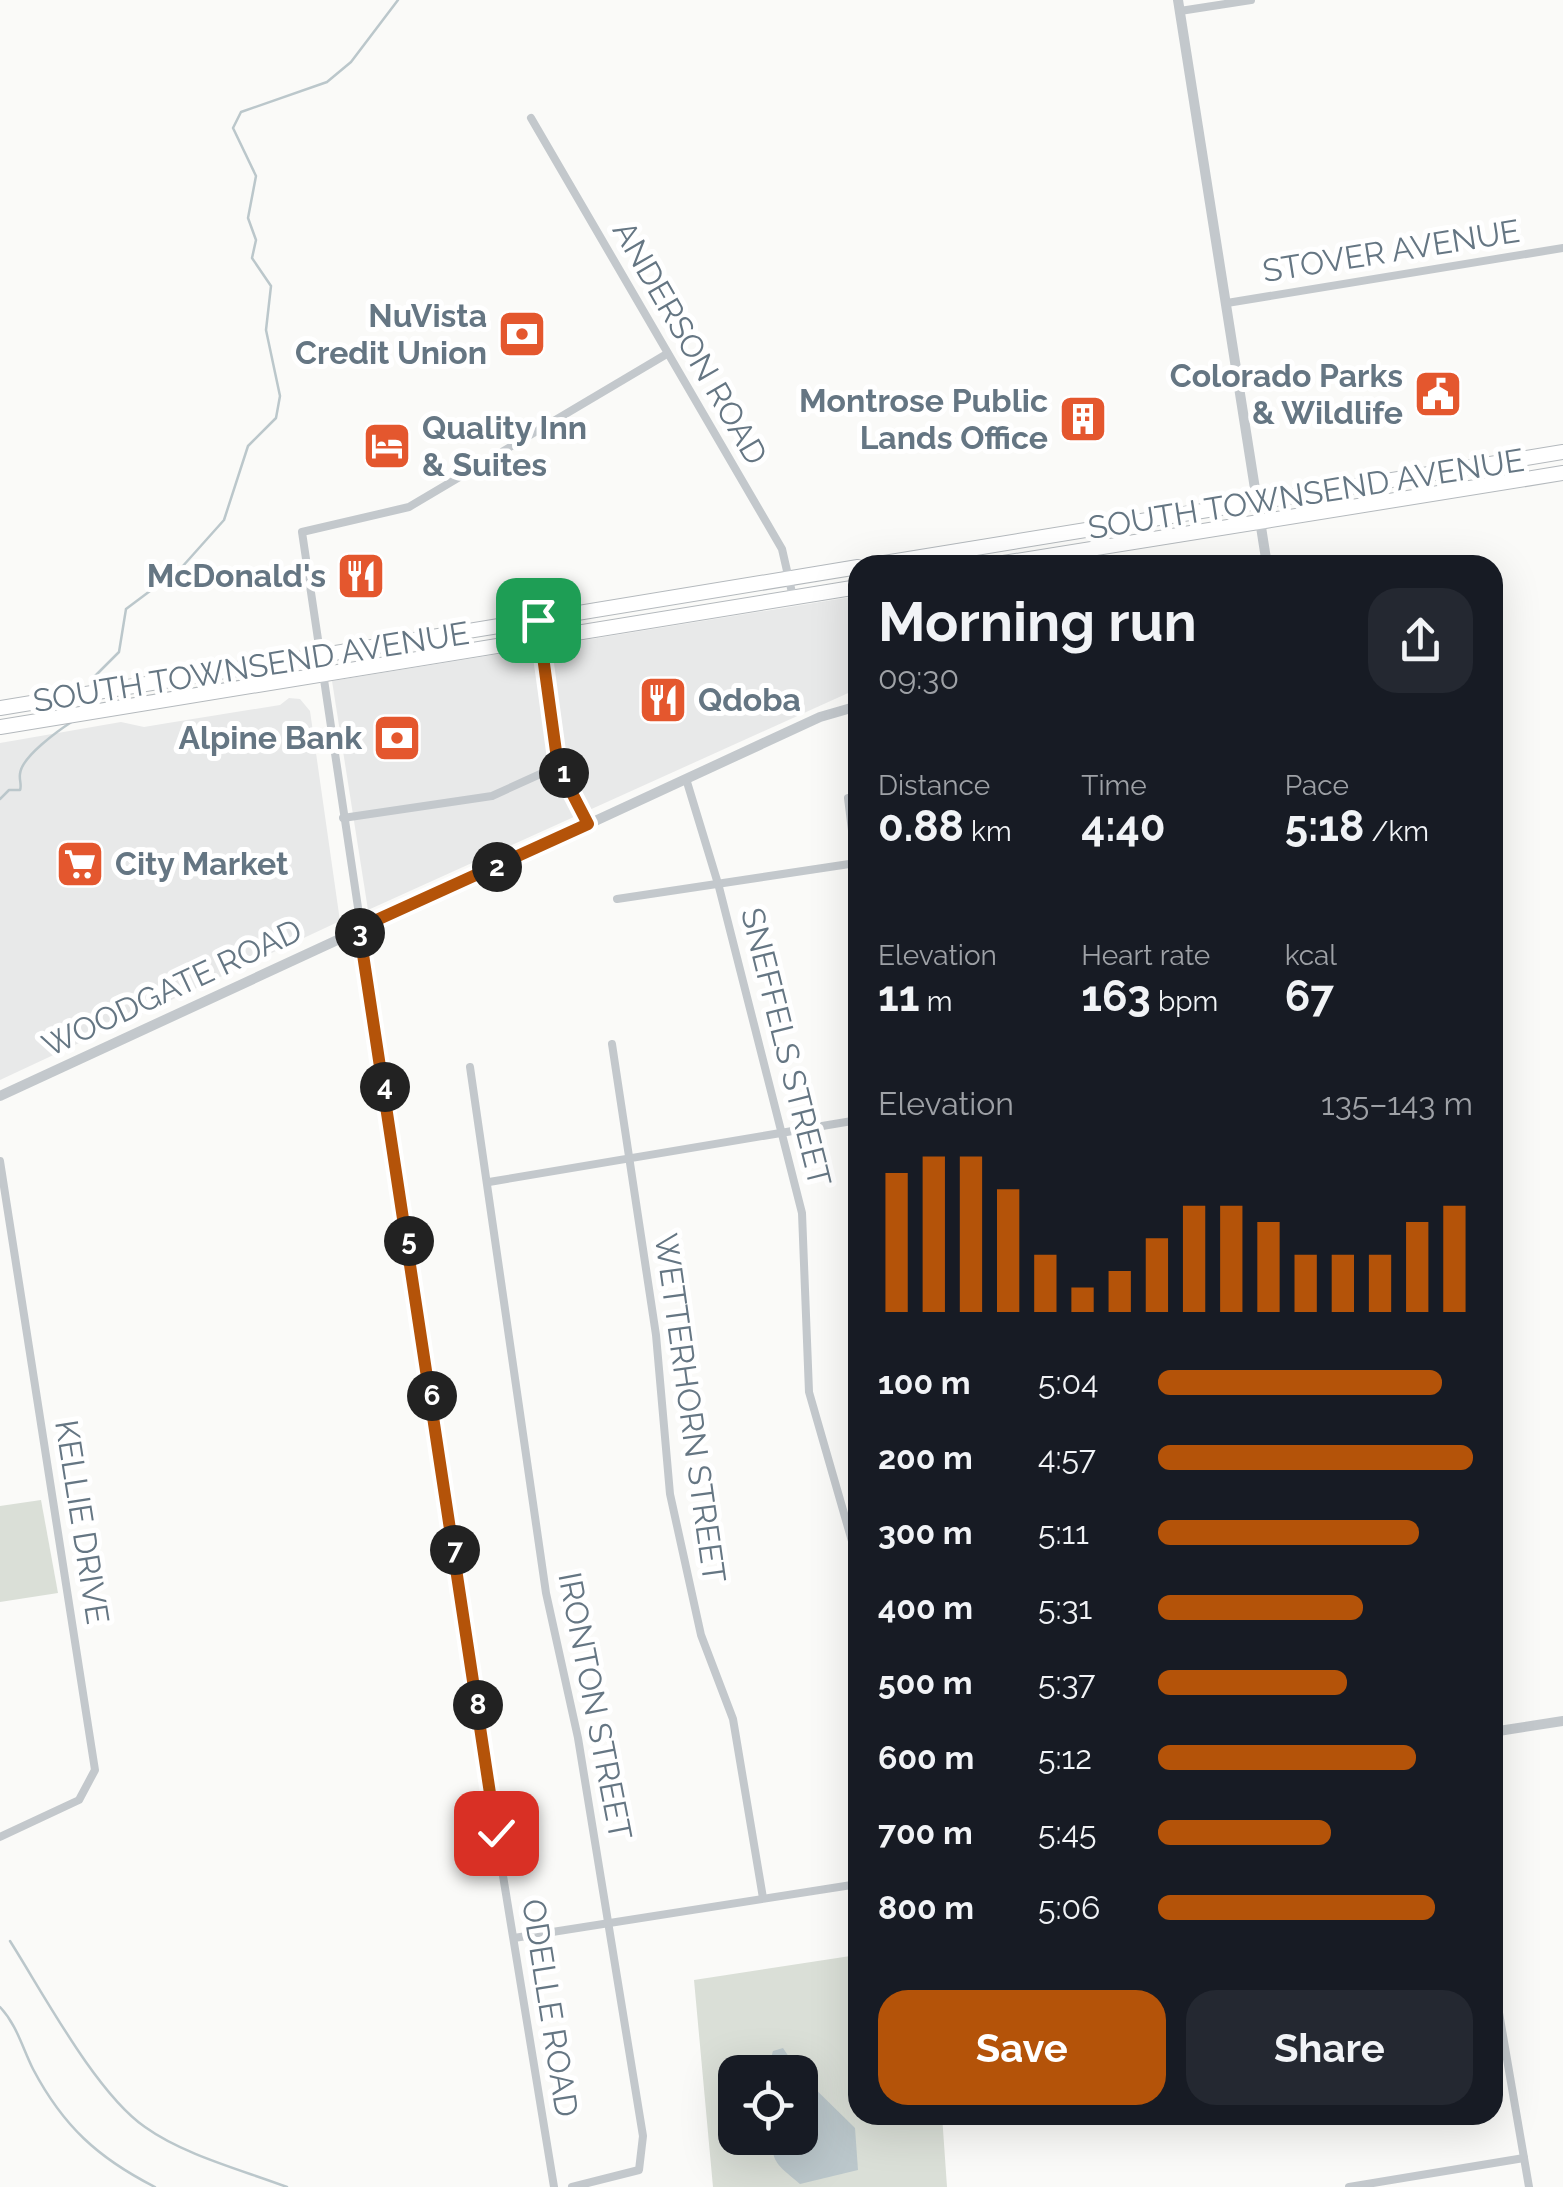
<!DOCTYPE html>
<html lang="en">
<head>
<meta charset="utf-8">
<style>
  body { margin:0; font-family:Raleway,sans-serif; background:#242831; color:#f1f3f6; height:100vh; display:flex; flex-direction:column; font-size:38px; white-space:nowrap }
  * { box-sizing:border-box; margin:0 }
  p { font-size:32px; color:#9ea1a6 }
  .icon { flex:none; width:55px; height:55px; fill:none; stroke:currentColor; stroke-width:2; stroke-linecap:round; stroke-linejoin:round }
  .map { position:relative; flex:1; overflow:hidden }
  .details { position:absolute; left:848px; top:555px; width:655px; height:1570px; display:flex; flex-direction:column; background:#171b24; border-radius:30px; box-shadow:0 10px 40px #0002 }
  .details>* { flex:none }
  .tools { position:absolute; left:718px; top:2055px; display:grid; gap:20px }
  .tools a { display:grid; place-items:center; width:100px; height:100px; border-radius:20px; background:#171b24; box-shadow:0 10px 40px #0002; font-size:50px }
  .pin { position:absolute; display:grid; place-items:center; width:85px; height:85px; color:#fff; margin:-42px; border-radius:20px; box-shadow:0 5px 15px #0006 }
  .km { position:absolute; width:50px; height:50px; margin:-25px; border-radius:50%; background:#222; color:#fff; font-size:28px; line-height:50px; text-align:center }
  .round { display:grid; place-items:center; flex:none; width:105px; height:105px; border-radius:30px; background:#242831 }
  .headline { display:flex; align-items:center; justify-content:space-between; height:170px; padding:0 30px }
  h1 { font-size:55px; font-weight:700; line-height:75px }
  .metrics { display:grid; grid-template-columns:repeat(3,1fr); gap:15px; height:170px; padding:10px 30px }
  .metrics div { display:grid; align-content:center }
  .metrics b { font-size:42px; font-weight:700 }
  .metrics small { font-size:28px; font-weight:400 }
  .metrics p { font-size:28px }
  .chart { height:280px; padding:20px 30px }
  .chart p { display:flex; justify-content:space-between }
  .chart svg { width:100%; height:180px; margin-top:10px; stroke:#b45309; stroke-width:6 }
  .primary-button { display:flex; gap:20px; margin-top:auto; padding:20px 30px }
  .primary-button a { flex:1; height:115px; border-radius:30px; background:#b45309; color:#fff; font-size:40px; font-weight:700; line-height:115px; text-align:center }
  .primary-button a+a { background:#242831; color:#f1f3f6 }
  ul { padding:0 30px; list-style:none; font-size:32px }
  li { display:grid; grid-template-columns:160px 120px 1fr; align-items:center; height:75px }
  li i { height:25px; border-radius:12px; background:#b45309 }
  .map>svg:first-child { display:block }
</style>
</head>
<body>
<div class="map">
<svg width="1563" height="2187" viewBox="0 0 1563 2187">
  <rect width="100%" height="100%" fill="#fafaf8"/>
  <g fill="#e8e9e9">
    <polygon points="857,596 857,689 368,910 332,681"/>
    <polygon points="289,698 300,699 310,711 340,921 0,1080 0,743 121,722 144,727 168,723 280,705"/>
  </g>
  <g fill="#dadfd7" fill-rule="evenodd">
    <polygon points="41,1500 58,1593 0,1602 0,1506"/>
    <path d="M 857,1955 L 858,2115 L 942,2115 L 947,2187 L 713,2187 L 694,1980 ZM 735,2072 L 800,2072 L 800,2138 L 735,2138 Z"/>
  </g>
  <g fill="#bbc7cb">
    <polygon points="783,2048 799,2072 774,2072 768,2068 773,2051"/>
    <path d="M 800,2074 L 855,2128 L 858,2170 L 800,2184 C 783,2169 768,2162 774,2138 L 800,2138 Z"/>
  </g>
  <g fill="none" stroke-linecap="round" stroke-linejoin="round">
    <g stroke="#bbc7cb" stroke-width="2.5">
      <polyline points="91,688 95,676 119,652 126,609 182,567 224,520 248,446 276,418 280,396 266,330 271,286 252,258 256,240 248,218 256,176 233,128 241,112 327,82 351,62 398,0"/>
      <path d="M 0,799 L 9,790 L 20,790 C 22,785 19,780 20,774 C 21,757 59,730 73,721"/>
      <path d="M 10,1941 C 43,1993 96,2093 145,2127 C 184,2155 242,2170 287,2187"/>
      <path d="M 0,2007 C 17,2025 22,2047 33,2069 C 63,2126 98,2158 155,2187"/>
    </g>
    <g stroke="#b4b9bd" stroke-width="16">
      <g id="trunk">
        <polyline points="872,565 1563,452"/>
        <polyline points="991,565 1563,473"/>
        <polyline points="0,708 858,567"/>
        <polyline points="0,727 858,587"/>
      </g>
    </g>
    <g stroke="#c3c8cc" stroke-width="8">
      <polyline points="1180,11 1251,0"/>
      <polyline points="531,118 782,549 793,597"/>
      <polyline points="1227,303 1563,248"/>
      <polyline points="538,620 558,766 587,824"/>
      <polyline points="687,782 719,887 802,1213 809,1392 858,1562"/>
      <polyline points="343,818 492,796 558,766"/>
      <polyline points="617,899 856,863 848,798"/>
      <polyline points="612,1044 656,1335 670,1494 701,1635 733,1719 763,1898"/>
      <polyline points="470,1067 546,1593 578,1738 643,2136 639,2170 572,2187"/>
      <polyline points="0,1161 95,1770 79,1800 0,1837"/>
      <polyline points="489,1182 858,1120"/>
      <polyline points="514,1938 858,1884"/>
      <polyline points="1492,1972 1529,2187"/>
      <polyline points="554,2187 496,1833 302,532 409,507 665,355"/>
      <polyline points="1349,2187 1524,2158"/>
    </g>
    <g stroke="#c3c8cc" stroke-width="10">
      <polyline points="1178,0 1267,565"/>
      <polyline points="0,1096 820,717 858,706"/>
      <polyline points="1492,1732 1563,1721"/>
    </g>
    <use href="#trunk" stroke="#fff" stroke-width="14"/>
  </g>
  <g fill="none" stroke-linecap="round" stroke-linejoin="round">
    <g stroke="#fff" stroke-width="20">
      <polyline id="route" points="496,1833 359,928 588,824 558,766 538,620"/>
    </g>
    <use href="#route" stroke="#b45309" stroke-width="12"/>
  </g>
  <defs>
    <g id="bank-square" transform="scale(2.5)"><rect x="-9" y="-9" width="18" height="18" rx="4" fill="#e4572e" stroke="#fff"/><path d="M-6-4H6V4H-6ZM0-2.3a2.3 2.3 0 1 0 0 4.6a2.3 2.3 0 1 0 0-4.6Z" fill="#fff"/></g>
    <g id="civic-square" transform="scale(2.5)"><rect x="-9" y="-9" width="18" height="18" rx="4" fill="#e4572e" stroke="#fff"/><path d="M-.6-6.5H3V-4.5H.6V-3L4-1V1h2V6H-6V1h2V-1L-.6-3ZM-1.2 2.5V6h2.4V2.5Z" fill="#fff"/></g>
    <g id="building-square" transform="scale(2.5)"><rect x="-9" y="-9" width="18" height="18" rx="4" fill="#e4572e" stroke="#fff"/><path d="M-4-6H4V6H1V3H-1V6H-4ZM-2.5-4.3h1.7v1.8h-1.7ZM.8-4.3h1.7v1.8H.8ZM-2.5-1h1.7V.8h-1.7ZM.8-1h1.7V.8H.8Z" fill="#fff"/></g>
    <g id="hotel-square" transform="scale(2.5)"><rect x="-9" y="-9" width="18" height="18" rx="4" fill="#e4572e" stroke="#fff"/><path d="M-6-4.5h1.5V1H6V5H4.5V3h-9V5H-6ZM-4 0a1.8 1.8 0 1 1 3.6 0ZM.5 0V-2.5h3Q6-2.5 6 0Z" fill="#fff"/></g>
    <g id="restaurant-square" transform="scale(2.5)"><rect x="-9" y="-9" width="18" height="18" rx="4" fill="#e4572e" stroke="#fff"/><path d="M-5-6h1v4h1v-4h1v4h1v-4h1v5L-1.5 .5V6h-2V.5L-5-1ZM5-6V6H3V1.5H1.5Q1.5-4 5-6Z" fill="#fff"/></g>
    <g id="supermarket-square" transform="scale(2.5)"><rect x="-9" y="-9" width="18" height="18" rx="4" fill="#e4572e" stroke="#fff"/><path d="M-6-5.5h2.5l.6 2H6L4.5 2H-2.5L-4.4-4H-6ZM-1.5 3.2a1.3 1.3 0 1 0 .1 0ZM3 3.2a1.3 1.3 0 1 0 .1 0Z" fill="#fff"/></g>
  </defs>
  <g fill-rule="evenodd">
    <use href="#bank-square" x="522" y="334"/>
    <use href="#civic-square" x="1438" y="394"/>
    <use href="#building-square" x="1083" y="419"/>
    <use href="#hotel-square" x="387" y="446"/>
    <use href="#restaurant-square" x="361" y="576"/>
    <use href="#restaurant-square" x="663" y="700"/>
    <use href="#bank-square" x="397" y="738"/>
    <use href="#supermarket-square" x="80" y="864"/>
  </g>
  <g text-anchor="middle" stroke-width="10" stroke-linejoin="round" paint-order="stroke">
    <g font-size="32" fill="#657683" stroke="#fff">
      <text transform="translate(1391 251) rotate(-9)" y="11">STOVER AVENUE</text>
      <text transform="translate(690 343) rotate(60)" y="11">ANDERSON ROAD</text>
      <text transform="translate(1306 494) rotate(-9)" y="11">SOUTH TOWNSEND AVENUE</text>
      <text transform="translate(251 667) rotate(-9)" y="11">SOUTH TOWNSEND AVENUE</text>
      <text transform="translate(172 988) rotate(-25)" y="11">WOODGATE ROAD</text>
      <text transform="translate(786 1047) rotate(76)" y="11">SNEFFELS STREET</text>
      <text transform="translate(690 1408) rotate(82)" y="11">WETTERHORN STREET</text>
      <text transform="translate(82 1522) rotate(81)" y="11">KELLIE DRIVE</text>
      <text transform="translate(595 1706) rotate(79)" y="11">IRONTON STREET</text>
      <text transform="translate(550 2008) rotate(81)" y="11">ODELLE ROAD</text>
    </g>
    <g font-size="32" font-weight="bold" fill="#657683" stroke="#fff" text-anchor="end">
      <text x="487" y="327">NuVista<tspan x="487" dy="37">Credit Union</tspan></text>
      <text x="1403" y="387">Colorado Parks<tspan x="1403" dy="37">&amp; Wildlife</tspan></text>
      <text x="1048" y="412">Montrose Public<tspan x="1048" dy="37">Lands Office</tspan></text>
      <text x="422" y="439" text-anchor="start">Quality Inn<tspan x="422" dy="37">&amp; Suites</tspan></text>
      <text x="326" y="587">McDonald's</text>
      <text x="698" y="711" text-anchor="start">Qdoba</text>
      <text x="362" y="749">Alpine Bank</text>
      <text x="115" y="875" text-anchor="start">City Market</text>
    </g>
  </g>
</svg>
<div class="tools">
<a><svg class="icon" aria-label="locate" viewBox="0 0 24 24"><circle cx="12" cy="12" r="6"/><path d="M12 2v4M12 18v4M2 12h4M18 12h4"/></svg></a>
</div>
<div class="pin" style="left:538px;top:620px;background:#1e9e55"><svg class="icon" aria-label="arrive" viewBox="0 0 24 24"><path d="M6 21V4h12l-3 4 3 4H6"/></svg></div>
<div class="pin" style="left:496px;top:1833px;background:#d93025"><svg class="icon" aria-label="check" viewBox="0 0 24 24"><path d="M5 12l5 5 9-10"/></svg></div>
<b class="km" style="left:564px;top:773px">1</b>
<b class="km" style="left:497px;top:867px">2</b>
<b class="km" style="left:360px;top:933px">3</b>
<b class="km" style="left:385px;top:1087px">4</b>
<b class="km" style="left:409px;top:1241px">5</b>
<b class="km" style="left:432px;top:1396px">6</b>
<b class="km" style="left:455px;top:1550px">7</b>
<b class="km" style="left:478px;top:1705px">8</b>
<section class="details">
<div class="headline"><div><h1>Morning run</h1><p>09:30</p></div><a class="round"><svg class="icon" aria-label="share" viewBox="0 0 24 24"><path d="M12 15V3M7 8l5-5 5 5M5 13v7h14v-7"/></svg></a></div>
<div class="metrics">
<div><p>Distance</p><b>0.88<small> km</small></b></div>
<div><p>Time</p><b>4:40</b></div>
<div><p>Pace</p><b>5:18<small> /km</small></b></div>
</div>
<div class="metrics">
<div><p>Elevation</p><b>11<small> m</small></b></div>
<div><p>Heart rate</p><b>163<small> bpm</small></b></div>
<div><p>kcal</p><b>67</b></div>
</div>
<div class="chart"><p><span>Elevation</span>135–143 m</p>
<svg viewBox="0 0 160 44" preserveAspectRatio="none"><path d="M5 44V10M15 44V6M25 44V6M35 44V14M45 44V30M55 44V38M65 44V34M75 44V26M85 44V18M95 44V18M105 44V22M115 44V30M125 44V30M135 44V30M145 44V22M155 44V18"/></svg>
</div>
<ul>
<li><b>100 m</b>5:04<i style="width:90%"></i></li>
<li><b>200 m</b>4:57<i style="width:100%"></i></li>
<li><b>300 m</b>5:11<i style="width:83%"></i></li>
<li><b>400 m</b>5:31<i style="width:65%"></i></li>
<li><b>500 m</b>5:37<i style="width:60%"></i></li>
<li><b>600 m</b>5:12<i style="width:82%"></i></li>
<li><b>700 m</b>5:45<i style="width:55%"></i></li>
<li><b>800 m</b>5:06<i style="width:88%"></i></li>
</ul>
<div class="primary-button"><a>Save</a><a>Share</a></div>
</section>
</div>
</body>
</html>
